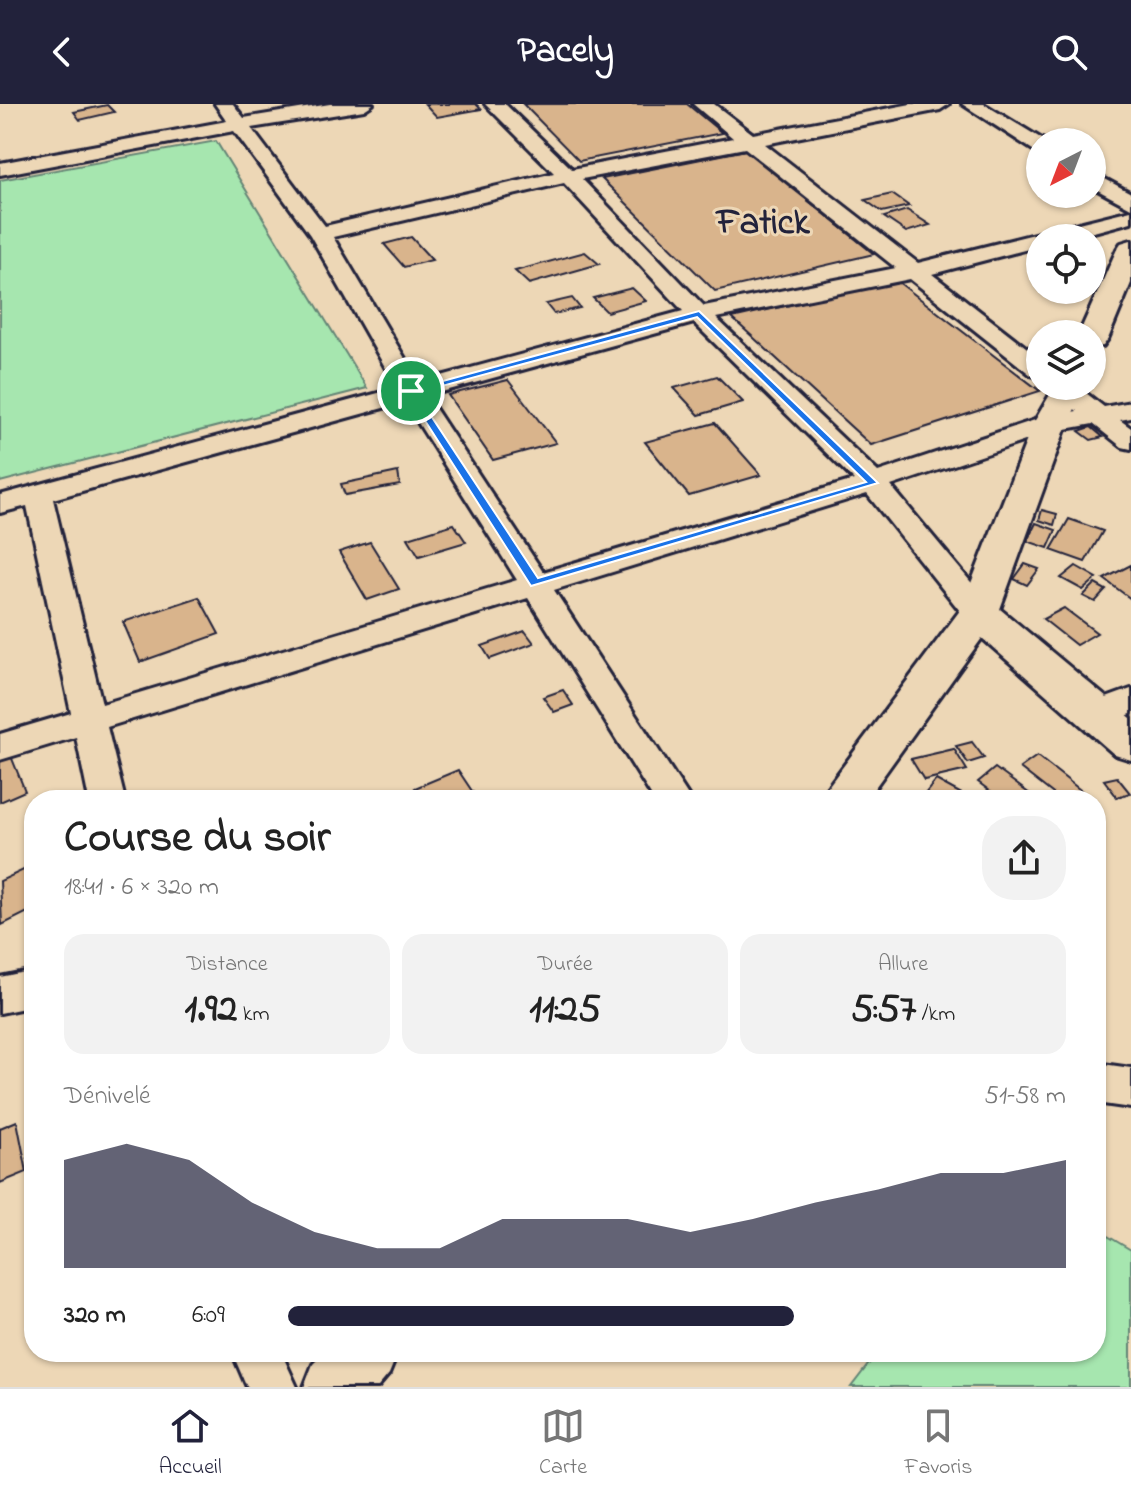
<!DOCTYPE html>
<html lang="fr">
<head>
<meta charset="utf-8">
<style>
  body { margin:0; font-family:"Indie Flower",sans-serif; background:#f2f2f2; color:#222; height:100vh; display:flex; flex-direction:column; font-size:30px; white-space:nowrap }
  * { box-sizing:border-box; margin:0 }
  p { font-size:26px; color:#767676 }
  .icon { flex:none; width:44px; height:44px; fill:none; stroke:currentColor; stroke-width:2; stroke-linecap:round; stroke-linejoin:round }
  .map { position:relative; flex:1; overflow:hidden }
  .side { position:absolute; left:24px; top:686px; width:1082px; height:572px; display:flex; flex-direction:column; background:#fff; border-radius:32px; box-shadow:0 2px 6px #0004 }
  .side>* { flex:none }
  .needle { width:52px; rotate:222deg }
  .buttons { position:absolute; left:1026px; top:24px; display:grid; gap:16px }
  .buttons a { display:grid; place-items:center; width:80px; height:80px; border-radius:50%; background:#fff; box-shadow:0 2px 6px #0004; font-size:40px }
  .pin { position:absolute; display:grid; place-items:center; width:68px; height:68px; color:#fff; margin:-34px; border:4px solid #fff; border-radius:50%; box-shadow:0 2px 8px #0007 }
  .round { display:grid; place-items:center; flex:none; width:84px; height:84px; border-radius:32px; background:#f2f2f2 }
  .overview { display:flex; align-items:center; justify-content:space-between; height:136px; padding:0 40px }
  h1 { font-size:44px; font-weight:700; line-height:60px }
  .metrics { display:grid; grid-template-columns:repeat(3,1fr); gap:12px; height:136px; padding:8px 40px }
  .metrics div { display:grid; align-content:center; border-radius:20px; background:#f2f2f2; text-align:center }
  .metrics b { font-size:40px; font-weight:700 }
  .metrics small { font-size:22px; font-weight:400 }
  .metrics p { font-size:22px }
  .chart { height:224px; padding:16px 40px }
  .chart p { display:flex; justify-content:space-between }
  .chart svg { width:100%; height:144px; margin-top:8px; fill:#22223b; opacity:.7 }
  ul { padding:0 40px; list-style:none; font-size:26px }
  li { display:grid; grid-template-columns:128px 96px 1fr; align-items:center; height:60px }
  li i { height:20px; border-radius:10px; background:#22223b }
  header { display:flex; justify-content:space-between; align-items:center; height:104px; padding:0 40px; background:#22223b; color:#fff; font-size:36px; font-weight:700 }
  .menu { display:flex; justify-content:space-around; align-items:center; height:112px; border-top:2px solid #e0e0e0; background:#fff; font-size:22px; color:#767676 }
  .menu a { display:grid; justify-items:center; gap:4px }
  .menu .selected { color:#22223b }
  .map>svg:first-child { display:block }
</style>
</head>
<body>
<header><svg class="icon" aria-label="back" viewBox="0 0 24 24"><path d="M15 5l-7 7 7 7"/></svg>Pacely<svg class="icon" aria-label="search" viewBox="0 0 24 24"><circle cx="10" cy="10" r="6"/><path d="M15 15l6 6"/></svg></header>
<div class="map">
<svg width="1131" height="1283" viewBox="0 0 1131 1283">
  <rect width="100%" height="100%" fill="#edd7b6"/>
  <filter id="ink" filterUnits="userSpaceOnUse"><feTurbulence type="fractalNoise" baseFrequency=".0125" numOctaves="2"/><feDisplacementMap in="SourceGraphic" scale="16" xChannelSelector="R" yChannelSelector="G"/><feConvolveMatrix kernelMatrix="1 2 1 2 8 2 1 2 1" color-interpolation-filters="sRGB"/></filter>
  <g filter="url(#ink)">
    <g fill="#a6e6af" stroke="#648475" stroke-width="2">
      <polygon points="216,37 367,284 0,378 0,76"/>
      <polygon points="1096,1125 1131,1146 1131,1283 851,1283 874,1253 872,1248 1096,1248"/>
    </g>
    <g fill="#d9b48c" stroke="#22223b" stroke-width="2">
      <polygon points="425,0 476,0 481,5 437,13"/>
      <polygon points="523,0 687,0 722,29 579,57"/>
      <polygon points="107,1 114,8 80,16 74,8"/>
      <polygon points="746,46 874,150 715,187 602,75"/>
      <polygon points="892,90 909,102 882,108 865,96"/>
      <polygon points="907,106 930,121 906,128 884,113"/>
      <polygon points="411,133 432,156 404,163 384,140"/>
      <polygon points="585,148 599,160 529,180 515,167"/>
      <polygon points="897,177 1040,287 871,341 732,214"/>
      <polygon points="632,184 646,197 607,208 593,194"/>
      <polygon points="572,194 580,204 554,210 546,200"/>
      <polygon points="717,272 743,298 699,311 674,284"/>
      <polygon points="508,276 556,339 493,356 448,291"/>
      <polygon points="715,319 761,371 689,392 645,338"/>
      <polygon points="1091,323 1103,333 1091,336 1079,327"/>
      <polygon points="398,368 400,381 345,391 341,380"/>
      <polygon points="1042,406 1057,410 1054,421 1039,416"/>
      <polygon points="1069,415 1103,427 1085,458 1051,446"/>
      <polygon points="1036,419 1056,426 1048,444 1027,437"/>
      <polygon points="454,420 466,438 419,452 408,434"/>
      <polygon points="370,438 399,485 367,496 339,448"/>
      <polygon points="1025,460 1039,465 1027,481 1014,475"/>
      <polygon points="1131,461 1131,495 1104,475"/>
      <polygon points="1076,462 1097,474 1083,486 1061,474"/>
      <polygon points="1095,480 1106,486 1095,498 1083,492"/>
      <polygon points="199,493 219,530 140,558 123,518"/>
      <polygon points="1064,504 1097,529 1076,541 1043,515"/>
      <polygon points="525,527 534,539 490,555 482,542"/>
      <polygon points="563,586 573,601 554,608 543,593"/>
      <polygon points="972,638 984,654 968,659 956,642"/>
      <polygon points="954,645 967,666 924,676 911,655"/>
      <polygon points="11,652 25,687 0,698 0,656"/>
      <polygon points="1037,652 1093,696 1061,696 1020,664"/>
      <polygon points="995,664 1038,696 1002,696 978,678"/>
      <polygon points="458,666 478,696 422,696 415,684"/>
      <polygon points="1117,673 1130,689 1117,693 1104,676"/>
      <polygon points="936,676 969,694 936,696 925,690"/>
      <polygon points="34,761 34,805 2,821 0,777"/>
      <polygon points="17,1017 27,1068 0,1079 0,1024"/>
    </g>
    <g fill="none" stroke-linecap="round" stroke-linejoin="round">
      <g stroke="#22223b" stroke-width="6">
        <g id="street">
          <path d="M 215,0 L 233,0 L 244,14 L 330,0 L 373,0 L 364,6 L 251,24 L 325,122 L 554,69 L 485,0 L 505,0 L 572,65 L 733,34 L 693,0 L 714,0 L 753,30 L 911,0 L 949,0 L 940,6 L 765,40 L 918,159 L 1131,106 L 1131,118 L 1071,134 L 1040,134 L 1040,142 L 932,170 L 1040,254 L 1040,273 L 1031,271 L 910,175 L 716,214 L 878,368 L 1041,314 L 1077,307 L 1048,282 L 1077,282 L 1104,303 L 1131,298 L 1131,314 L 1120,316 L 1131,324 L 1131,345 L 1122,343 L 1093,320 L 1055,327 L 891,382 L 990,501 L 994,509 L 990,517 L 979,520 L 968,517 L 867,390 L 554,486 L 691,696 L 654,696 L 528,494 L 107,623 L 125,696 L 89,696 L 76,633 L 0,656 L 0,630 L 71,609 L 27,402 L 0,409 L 0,391 L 397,284 L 310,131 L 234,27 L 0,71 L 0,59 L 227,17 ZM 745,44 L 896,164 L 704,202 L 582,75 ZM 564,79 L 683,207 L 419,278 L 333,133 ZM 694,219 L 854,376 L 543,468 L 427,292 ZM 405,298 L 517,476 L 102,600 L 53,395 Z"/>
          <polygon points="962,0 984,0 1047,38 1040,38 1040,48 1033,46"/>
          <polygon points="1092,68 1131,89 1131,104 1092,83"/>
          <polygon points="1131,585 1131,610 1099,622 1087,619 1082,610 1087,601"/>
          <polygon points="34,866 34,902 0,909 0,873"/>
          <polygon points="1096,959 1131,964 1131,1004 1096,999"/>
          <polygon points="232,1248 281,1248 297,1283 247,1283"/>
        </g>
      </g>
      <g stroke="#22223b" stroke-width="6">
        <g id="secondary">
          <polygon points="1131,136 1131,179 1108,235 1103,242 1092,244 1092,230 1079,230 1117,145 1121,139"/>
          <polygon points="1055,282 1087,282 1067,320 1000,505 1131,614 1131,656 1115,651 982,534 866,696 818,696 961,505 1033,320"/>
          <polygon points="325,1248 398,1248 389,1270 378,1283 304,1283 313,1260"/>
        </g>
      </g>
      <use href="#street" fill="#edd7b6" fill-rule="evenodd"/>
      <use href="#secondary" fill="#edd7b6" fill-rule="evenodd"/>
    </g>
  </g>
  <path fill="#1a73e8" stroke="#fff" stroke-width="2" fill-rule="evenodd" d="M 699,207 L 878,379 L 531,482 L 406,287 ZM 697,213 L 866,378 L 538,474 L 416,289 Z"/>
  <g text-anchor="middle" stroke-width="6" stroke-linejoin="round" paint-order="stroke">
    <g font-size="36" font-weight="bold" fill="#22223b" stroke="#edd7b6">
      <text x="763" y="129">Fatick</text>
    </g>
  </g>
</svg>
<div class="buttons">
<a><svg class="needle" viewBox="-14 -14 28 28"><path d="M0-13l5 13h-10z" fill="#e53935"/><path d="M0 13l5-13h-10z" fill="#767676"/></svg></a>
<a><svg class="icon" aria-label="locate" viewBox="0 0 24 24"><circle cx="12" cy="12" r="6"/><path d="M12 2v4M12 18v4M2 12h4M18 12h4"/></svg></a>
<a><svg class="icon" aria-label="layers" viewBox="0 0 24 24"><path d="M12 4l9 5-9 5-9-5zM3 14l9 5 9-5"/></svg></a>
</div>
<div class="pin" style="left:411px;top:287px;background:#1e9e55"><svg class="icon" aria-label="arrive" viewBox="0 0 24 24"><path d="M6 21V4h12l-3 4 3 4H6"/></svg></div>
<section class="side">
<div class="overview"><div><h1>Course du soir</h1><p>18:41 · 6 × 320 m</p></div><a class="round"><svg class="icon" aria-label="share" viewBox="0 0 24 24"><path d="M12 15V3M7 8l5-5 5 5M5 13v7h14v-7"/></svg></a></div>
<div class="metrics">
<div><p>Distance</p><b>1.92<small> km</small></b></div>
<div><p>Durée</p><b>11:25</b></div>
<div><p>Allure</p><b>5:57<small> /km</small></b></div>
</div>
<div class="chart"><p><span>Dénivelé</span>51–58 m</p>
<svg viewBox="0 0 160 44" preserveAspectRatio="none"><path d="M0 44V11L10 6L20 11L30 24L40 33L50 38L60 38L70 29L80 29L90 29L100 33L110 29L120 24L130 20L140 15L150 15L160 11V44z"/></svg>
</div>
<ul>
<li><b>320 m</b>6:09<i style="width:65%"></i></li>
</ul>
</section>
</div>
<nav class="menu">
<a class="selected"><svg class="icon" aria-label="home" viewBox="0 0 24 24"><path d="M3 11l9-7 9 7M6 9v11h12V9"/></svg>Accueil</a>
<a><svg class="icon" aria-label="map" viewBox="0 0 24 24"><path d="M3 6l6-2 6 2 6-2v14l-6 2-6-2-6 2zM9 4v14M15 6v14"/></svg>Carte</a>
<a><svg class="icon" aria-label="saved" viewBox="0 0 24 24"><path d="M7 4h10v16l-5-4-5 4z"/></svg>Favoris</a>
</nav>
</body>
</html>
